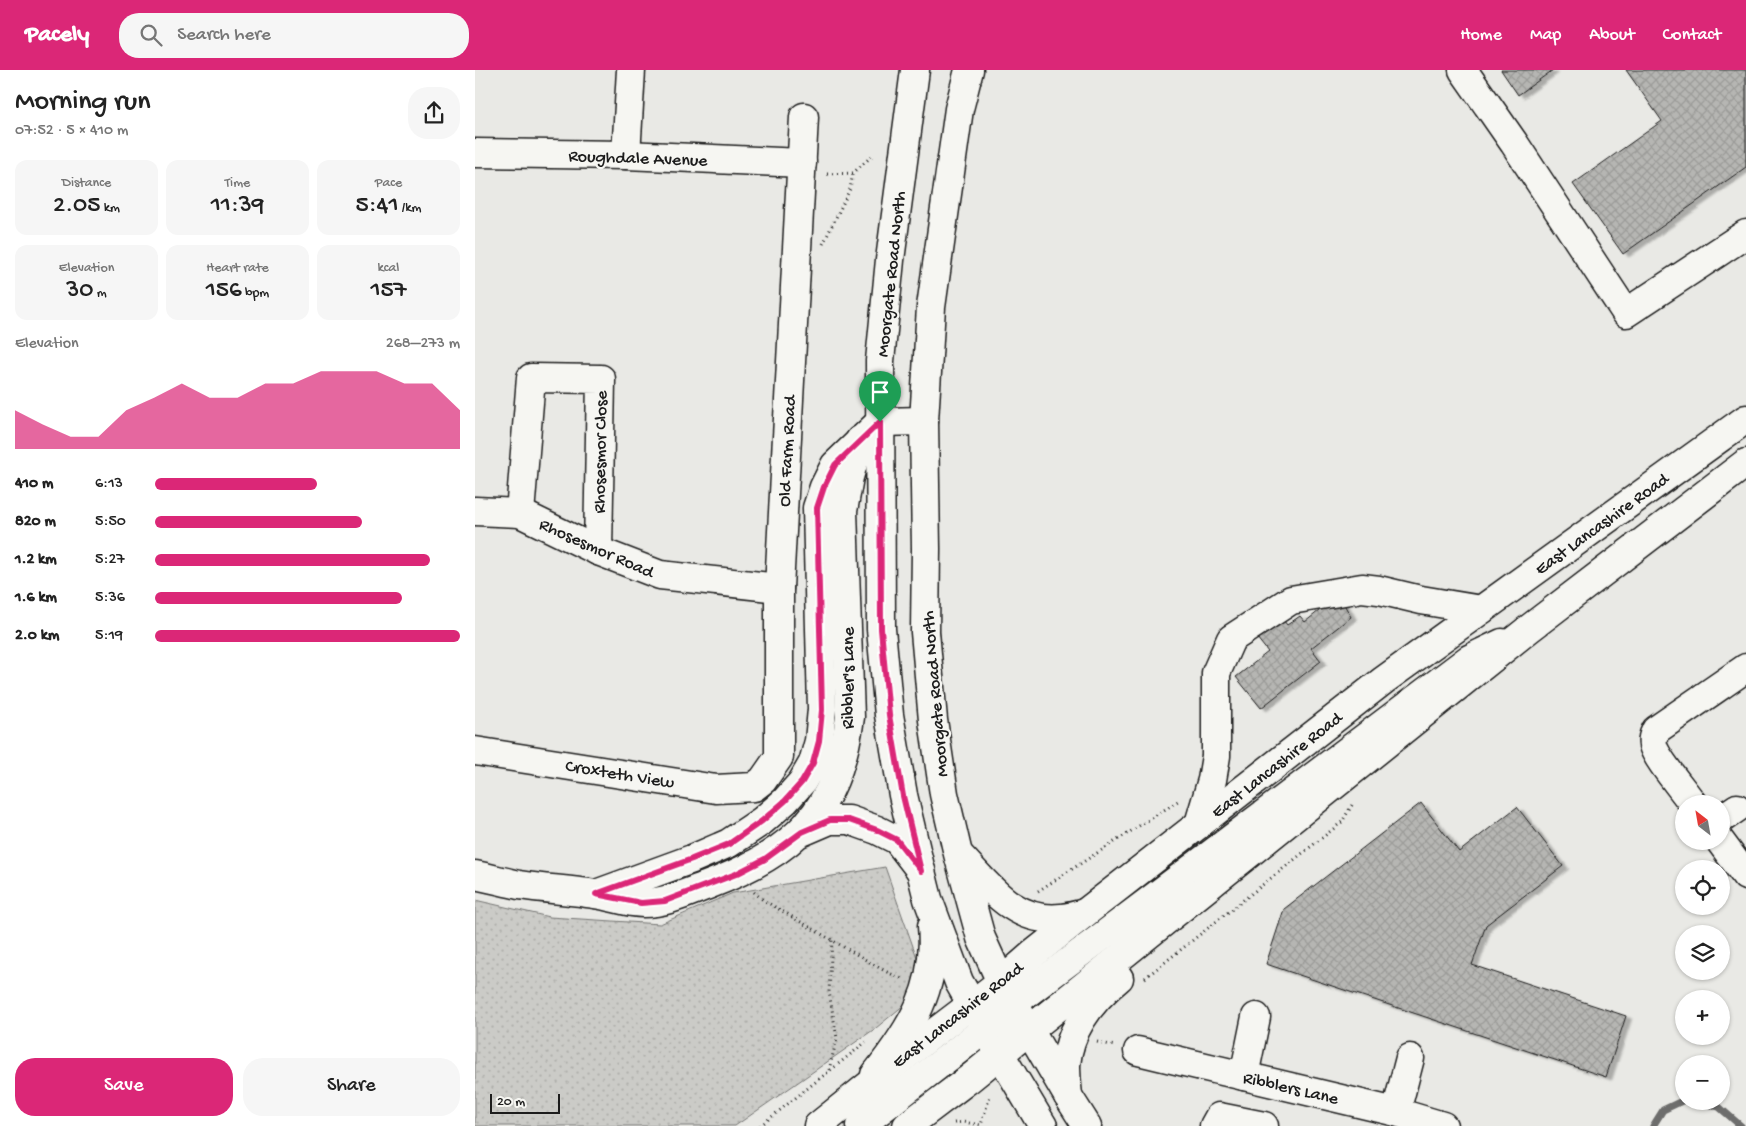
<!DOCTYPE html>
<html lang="en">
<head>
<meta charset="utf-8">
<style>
  body { margin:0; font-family:"Gochi Hand",sans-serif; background:#f6f6f6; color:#222; height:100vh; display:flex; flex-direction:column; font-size:19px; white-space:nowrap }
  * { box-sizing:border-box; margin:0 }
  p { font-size:16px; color:#767676 }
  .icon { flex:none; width:28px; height:28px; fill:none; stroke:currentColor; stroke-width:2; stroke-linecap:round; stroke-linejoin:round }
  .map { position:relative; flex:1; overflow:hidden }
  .sheet { display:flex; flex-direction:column; background:#fff; width:475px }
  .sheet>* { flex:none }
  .needle { width:32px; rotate:329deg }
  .fabs { position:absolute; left:1200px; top:725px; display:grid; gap:10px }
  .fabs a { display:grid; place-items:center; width:55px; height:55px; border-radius:50%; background:#fff; box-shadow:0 1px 4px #0004; font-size:25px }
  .scale { position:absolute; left:15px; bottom:12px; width:70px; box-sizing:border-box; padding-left:5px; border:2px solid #1c1c1c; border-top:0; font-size:14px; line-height:18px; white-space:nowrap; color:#1c1c1c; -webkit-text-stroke:4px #f6f6f2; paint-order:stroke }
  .pin { position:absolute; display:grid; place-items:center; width:42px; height:42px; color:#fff; margin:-51px -21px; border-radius:50% 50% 50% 0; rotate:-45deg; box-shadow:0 0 5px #0007 }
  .pin .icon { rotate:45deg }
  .round { display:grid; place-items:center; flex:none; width:52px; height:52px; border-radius:20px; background:#f6f6f6 }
  .headline { display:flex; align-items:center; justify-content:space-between; height:85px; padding:0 15px }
  h1 { font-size:28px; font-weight:600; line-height:38px }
  .stats { display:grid; grid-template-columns:repeat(3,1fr); gap:8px; height:85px; padding:5px 15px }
  .stats div { display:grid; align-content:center; border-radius:12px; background:#f6f6f6; text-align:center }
  .stats b { font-size:25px; font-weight:600 }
  .stats small { font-size:14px; font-weight:400 }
  .stats p { font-size:14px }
  .chart { height:140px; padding:10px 15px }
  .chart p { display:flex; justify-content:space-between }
  .chart svg { width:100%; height:90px; margin-top:5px; fill:#db2777; opacity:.7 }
  .button { display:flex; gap:10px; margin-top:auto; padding:10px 15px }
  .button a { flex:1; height:58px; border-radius:20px; background:#db2777; color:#fff; font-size:20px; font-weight:600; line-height:58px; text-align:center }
  .button a+a { background:#f6f6f6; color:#222 }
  ul { padding:0 15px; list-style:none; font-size:16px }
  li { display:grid; grid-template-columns:80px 60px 1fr; align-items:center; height:38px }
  li i { height:12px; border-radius:6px; background:#db2777 }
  header { display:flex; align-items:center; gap:30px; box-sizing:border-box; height:70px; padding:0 25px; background:#db2777; color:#fff }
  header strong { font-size:24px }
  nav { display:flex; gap:28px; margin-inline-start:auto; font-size:18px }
  .search { width:350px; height:45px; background:#f6f6f6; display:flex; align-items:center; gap:12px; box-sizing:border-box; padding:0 18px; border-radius:20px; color:#767676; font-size:19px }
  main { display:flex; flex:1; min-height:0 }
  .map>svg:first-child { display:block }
</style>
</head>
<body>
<header>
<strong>Pacely</strong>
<div class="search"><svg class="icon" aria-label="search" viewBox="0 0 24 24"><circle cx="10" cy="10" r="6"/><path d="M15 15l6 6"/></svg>Search here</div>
<nav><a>Home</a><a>Map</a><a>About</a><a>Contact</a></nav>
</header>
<main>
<section class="sheet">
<div class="headline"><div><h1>Morning run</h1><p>07:52 · 5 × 410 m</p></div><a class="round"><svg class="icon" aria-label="share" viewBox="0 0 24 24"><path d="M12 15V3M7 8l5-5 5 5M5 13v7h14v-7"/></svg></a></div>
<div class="stats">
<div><p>Distance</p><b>2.05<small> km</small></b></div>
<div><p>Time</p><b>11:39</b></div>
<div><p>Pace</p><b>5:41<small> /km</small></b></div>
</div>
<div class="stats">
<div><p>Elevation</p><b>30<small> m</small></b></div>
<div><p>Heart rate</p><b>156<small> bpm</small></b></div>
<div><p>kcal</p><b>157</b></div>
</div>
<div class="chart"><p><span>Elevation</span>268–273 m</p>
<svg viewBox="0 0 160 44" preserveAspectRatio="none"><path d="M0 44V25L10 32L20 38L30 38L40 25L50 19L60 12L70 19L80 19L90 12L100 12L110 6L120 6L130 6L140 12L150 12L160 25V44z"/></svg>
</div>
<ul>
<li><b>410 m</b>6:13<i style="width:53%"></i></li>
<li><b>820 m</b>5:50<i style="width:68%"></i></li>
<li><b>1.2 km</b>5:27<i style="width:90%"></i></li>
<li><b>1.6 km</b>5:36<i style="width:81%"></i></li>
<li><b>2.0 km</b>5:19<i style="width:100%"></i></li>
</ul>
<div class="button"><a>Save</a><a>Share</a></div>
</section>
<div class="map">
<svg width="1271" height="1056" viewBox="0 0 1271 1056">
  <defs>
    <pattern id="grass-dots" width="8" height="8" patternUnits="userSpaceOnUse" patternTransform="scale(1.25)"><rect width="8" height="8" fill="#cbcbc7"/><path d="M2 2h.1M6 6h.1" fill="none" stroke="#aeaeaa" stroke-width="1.8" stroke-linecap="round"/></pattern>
    <pattern id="building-cross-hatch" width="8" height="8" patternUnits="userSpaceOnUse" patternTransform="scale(1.25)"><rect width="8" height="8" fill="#b6b6b3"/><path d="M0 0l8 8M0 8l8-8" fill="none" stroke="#9c9c99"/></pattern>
    <filter id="shadow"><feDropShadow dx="5.5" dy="3" stdDeviation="1" flood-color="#0004"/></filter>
  </defs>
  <rect width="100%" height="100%" fill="#e9e9e5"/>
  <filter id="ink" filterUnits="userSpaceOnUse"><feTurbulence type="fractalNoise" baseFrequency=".02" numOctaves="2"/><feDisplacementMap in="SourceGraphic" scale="10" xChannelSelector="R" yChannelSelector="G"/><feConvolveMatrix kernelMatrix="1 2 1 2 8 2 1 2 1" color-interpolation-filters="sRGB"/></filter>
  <g filter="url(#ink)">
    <polygon fill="url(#grass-dots)" stroke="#747472" points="410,797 452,916 401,958 260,1056 0,1056 0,830 74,847 185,854 258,823"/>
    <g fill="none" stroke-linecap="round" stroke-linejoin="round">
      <g stroke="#6d6d6c" stroke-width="7">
        <polyline points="1219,1031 1244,1037 1266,1056"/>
        <polyline points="1178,1056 1188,1040 1209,1030"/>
      </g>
    </g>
    <g fill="url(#building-cross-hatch)" stroke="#1c1c1c" filter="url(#shadow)">
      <polygon points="1026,0 1078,0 1043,25"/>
      <polygon points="1151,0 1271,0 1271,97 1148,184 1098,114 1187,51"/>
      <polygon points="864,525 876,547 836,578 846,591 786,638 761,607 793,582 782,568 802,553 803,555 809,551 812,555 825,546 830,552"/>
      <polygon points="946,733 984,782 1042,737 1088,796 1011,855 997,895 1151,946 1131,1007 791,894 809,839"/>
    </g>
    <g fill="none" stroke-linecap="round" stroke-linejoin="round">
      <g stroke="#1c1c1c" stroke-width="31">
        <g id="minor">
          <polyline points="988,0 1039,73 1151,243 1271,164"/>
          <polyline points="0,83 151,85 327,93"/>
          <polyline points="151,85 156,0"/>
          <polyline points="0,441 45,443 123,481 185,505 304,518"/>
          <polyline points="45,443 56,308 126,309 123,481"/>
          <polyline points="0,681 241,719 279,717 288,710 304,687 304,518 329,47"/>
          <path d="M 1218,734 C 1210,722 1180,687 1178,675 C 1177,669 1178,666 1181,660 L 1271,598"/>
          <polyline points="1246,749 1262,738"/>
          <polyline points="724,754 737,710 741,686 741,603 756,569 816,530 887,518 904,520 946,530 1006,540"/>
          <polyline points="327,762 355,750 374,750 402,760 422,770 446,801"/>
          <polyline points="1245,771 1271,806"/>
          <path d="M 0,805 C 15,808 30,812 44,815 C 69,819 95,820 120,824 C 136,826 152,833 168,833 C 191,833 212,823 233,815 C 320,782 363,741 375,647 L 368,441 L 374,407 L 385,370"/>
          <polyline points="121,824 217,789 254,773 287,751 310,731 327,712 338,693 344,671 347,639 342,438 349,417 360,395 405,352 449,351"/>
          <polyline points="663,981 921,1042 968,1056"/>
          <polyline points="769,1006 781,947"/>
          <polyline points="921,1042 935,988"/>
          <polyline points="739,1056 744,1047 789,1056"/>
        </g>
      </g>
      <g stroke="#1c1c1c" stroke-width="31">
        <g id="major">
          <path d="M 440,0 L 415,190 L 405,291 L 406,559 L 414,645 L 428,725 L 446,801 L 453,829 L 484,912 L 501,942 C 510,947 517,946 527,942 L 994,589 L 1027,573"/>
          <polyline points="494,0 484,39 456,237 449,351 451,479 450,562 458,650 469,724 483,784 506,868 526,912"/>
          <path d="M 486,787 C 514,816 540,854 587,848 C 595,847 603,845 610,843"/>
          <path d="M 400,1005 C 436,959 463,917 457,856"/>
        </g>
      </g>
      <g stroke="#1c1c1c" stroke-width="31">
        <g id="highway">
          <polyline points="526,912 593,1026 612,1056"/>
          <polyline points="516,969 568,1056"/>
          <path d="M 593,1026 C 592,1016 591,1005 591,995 C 594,959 617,930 644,908"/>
          <polyline points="343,1056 459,963 526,912 557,885 610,843 909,610 1271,349"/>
          <path d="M 385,1056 L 520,951 C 534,947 543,951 554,961"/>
          <polyline points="432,1056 494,1009 583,937 1055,558 1271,393"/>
        </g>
      </g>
      <g stroke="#1c1c1c" stroke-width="3" stroke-dasharray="1 4" stroke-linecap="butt">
        <polyline points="352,104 378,103 399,84"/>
        <polyline points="348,174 375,119 378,103"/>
        <polyline points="563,821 703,731"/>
        <polyline points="279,822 288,830 410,901 429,910"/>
        <polyline points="670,908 867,752 877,735"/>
        <polyline points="622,972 640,976"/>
        <polyline points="354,1000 362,968 354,922 357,870"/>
        <polyline points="479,1053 488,1052 506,1055 515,1026"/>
        <polyline points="285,1056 391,972"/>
      </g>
      <use href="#minor" stroke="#f6f6f2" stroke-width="28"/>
      <use href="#major" stroke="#f6f6f2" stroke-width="28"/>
      <use href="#highway" stroke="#f6f6f2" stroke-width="28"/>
    </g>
  </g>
  <g fill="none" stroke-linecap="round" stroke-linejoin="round" filter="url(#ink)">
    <g stroke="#fff" stroke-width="10">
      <polygon id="route" points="405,352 406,559 414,645 428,726 446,801 422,770 402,760 374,750 355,750 327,762 290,789 261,804 190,831 166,833 121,824 217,789 254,774 287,751 310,731 327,712 338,693 344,671 347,640 342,438 349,417 360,395"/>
    </g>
    <use href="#route" stroke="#db2777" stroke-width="6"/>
  </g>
  <g text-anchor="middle" stroke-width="4.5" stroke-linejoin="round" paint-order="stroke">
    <g font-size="18" fill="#1c1c1c" stroke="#f6f6f2">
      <text transform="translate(163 87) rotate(2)" y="6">Roughdale Avenue</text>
      <text transform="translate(415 204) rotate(-84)" y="6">Moorgate Road North</text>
      <text transform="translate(311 381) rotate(-87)" y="6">Old Farm Road</text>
      <text transform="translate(124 382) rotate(-89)" y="6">Rhosesmor Close</text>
      <text transform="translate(1126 453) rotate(-36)" y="6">East Lancashire Road</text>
      <text transform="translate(122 477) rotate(24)" y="6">Rhosesmor Road</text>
      <text transform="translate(372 608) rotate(-90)" y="6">Ribbler's Lane</text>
      <text transform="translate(459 624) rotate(-95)" y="6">Moorgate Road North</text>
      <text transform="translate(801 694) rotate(-38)" y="6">East Lancashire Road</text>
      <text transform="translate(145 703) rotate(9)" y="6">Croxteth View</text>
      <text transform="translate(482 944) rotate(-38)" y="6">East Lancashire Road</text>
      <text transform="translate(816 1017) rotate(13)" y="6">Ribblers Lane</text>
    </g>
  </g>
</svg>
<div class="fabs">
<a><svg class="needle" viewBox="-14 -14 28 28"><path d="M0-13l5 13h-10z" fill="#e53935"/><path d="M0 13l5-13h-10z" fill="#767676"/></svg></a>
<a><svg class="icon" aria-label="locate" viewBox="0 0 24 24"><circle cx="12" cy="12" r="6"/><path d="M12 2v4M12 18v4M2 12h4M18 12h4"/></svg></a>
<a><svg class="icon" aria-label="layers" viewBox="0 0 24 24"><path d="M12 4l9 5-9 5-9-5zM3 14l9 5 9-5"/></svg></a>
<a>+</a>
<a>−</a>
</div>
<div class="scale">20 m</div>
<div class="pin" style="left:405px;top:352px;background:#1e9e55"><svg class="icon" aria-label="arrive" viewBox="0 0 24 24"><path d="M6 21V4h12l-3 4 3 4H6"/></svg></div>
</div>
</main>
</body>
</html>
